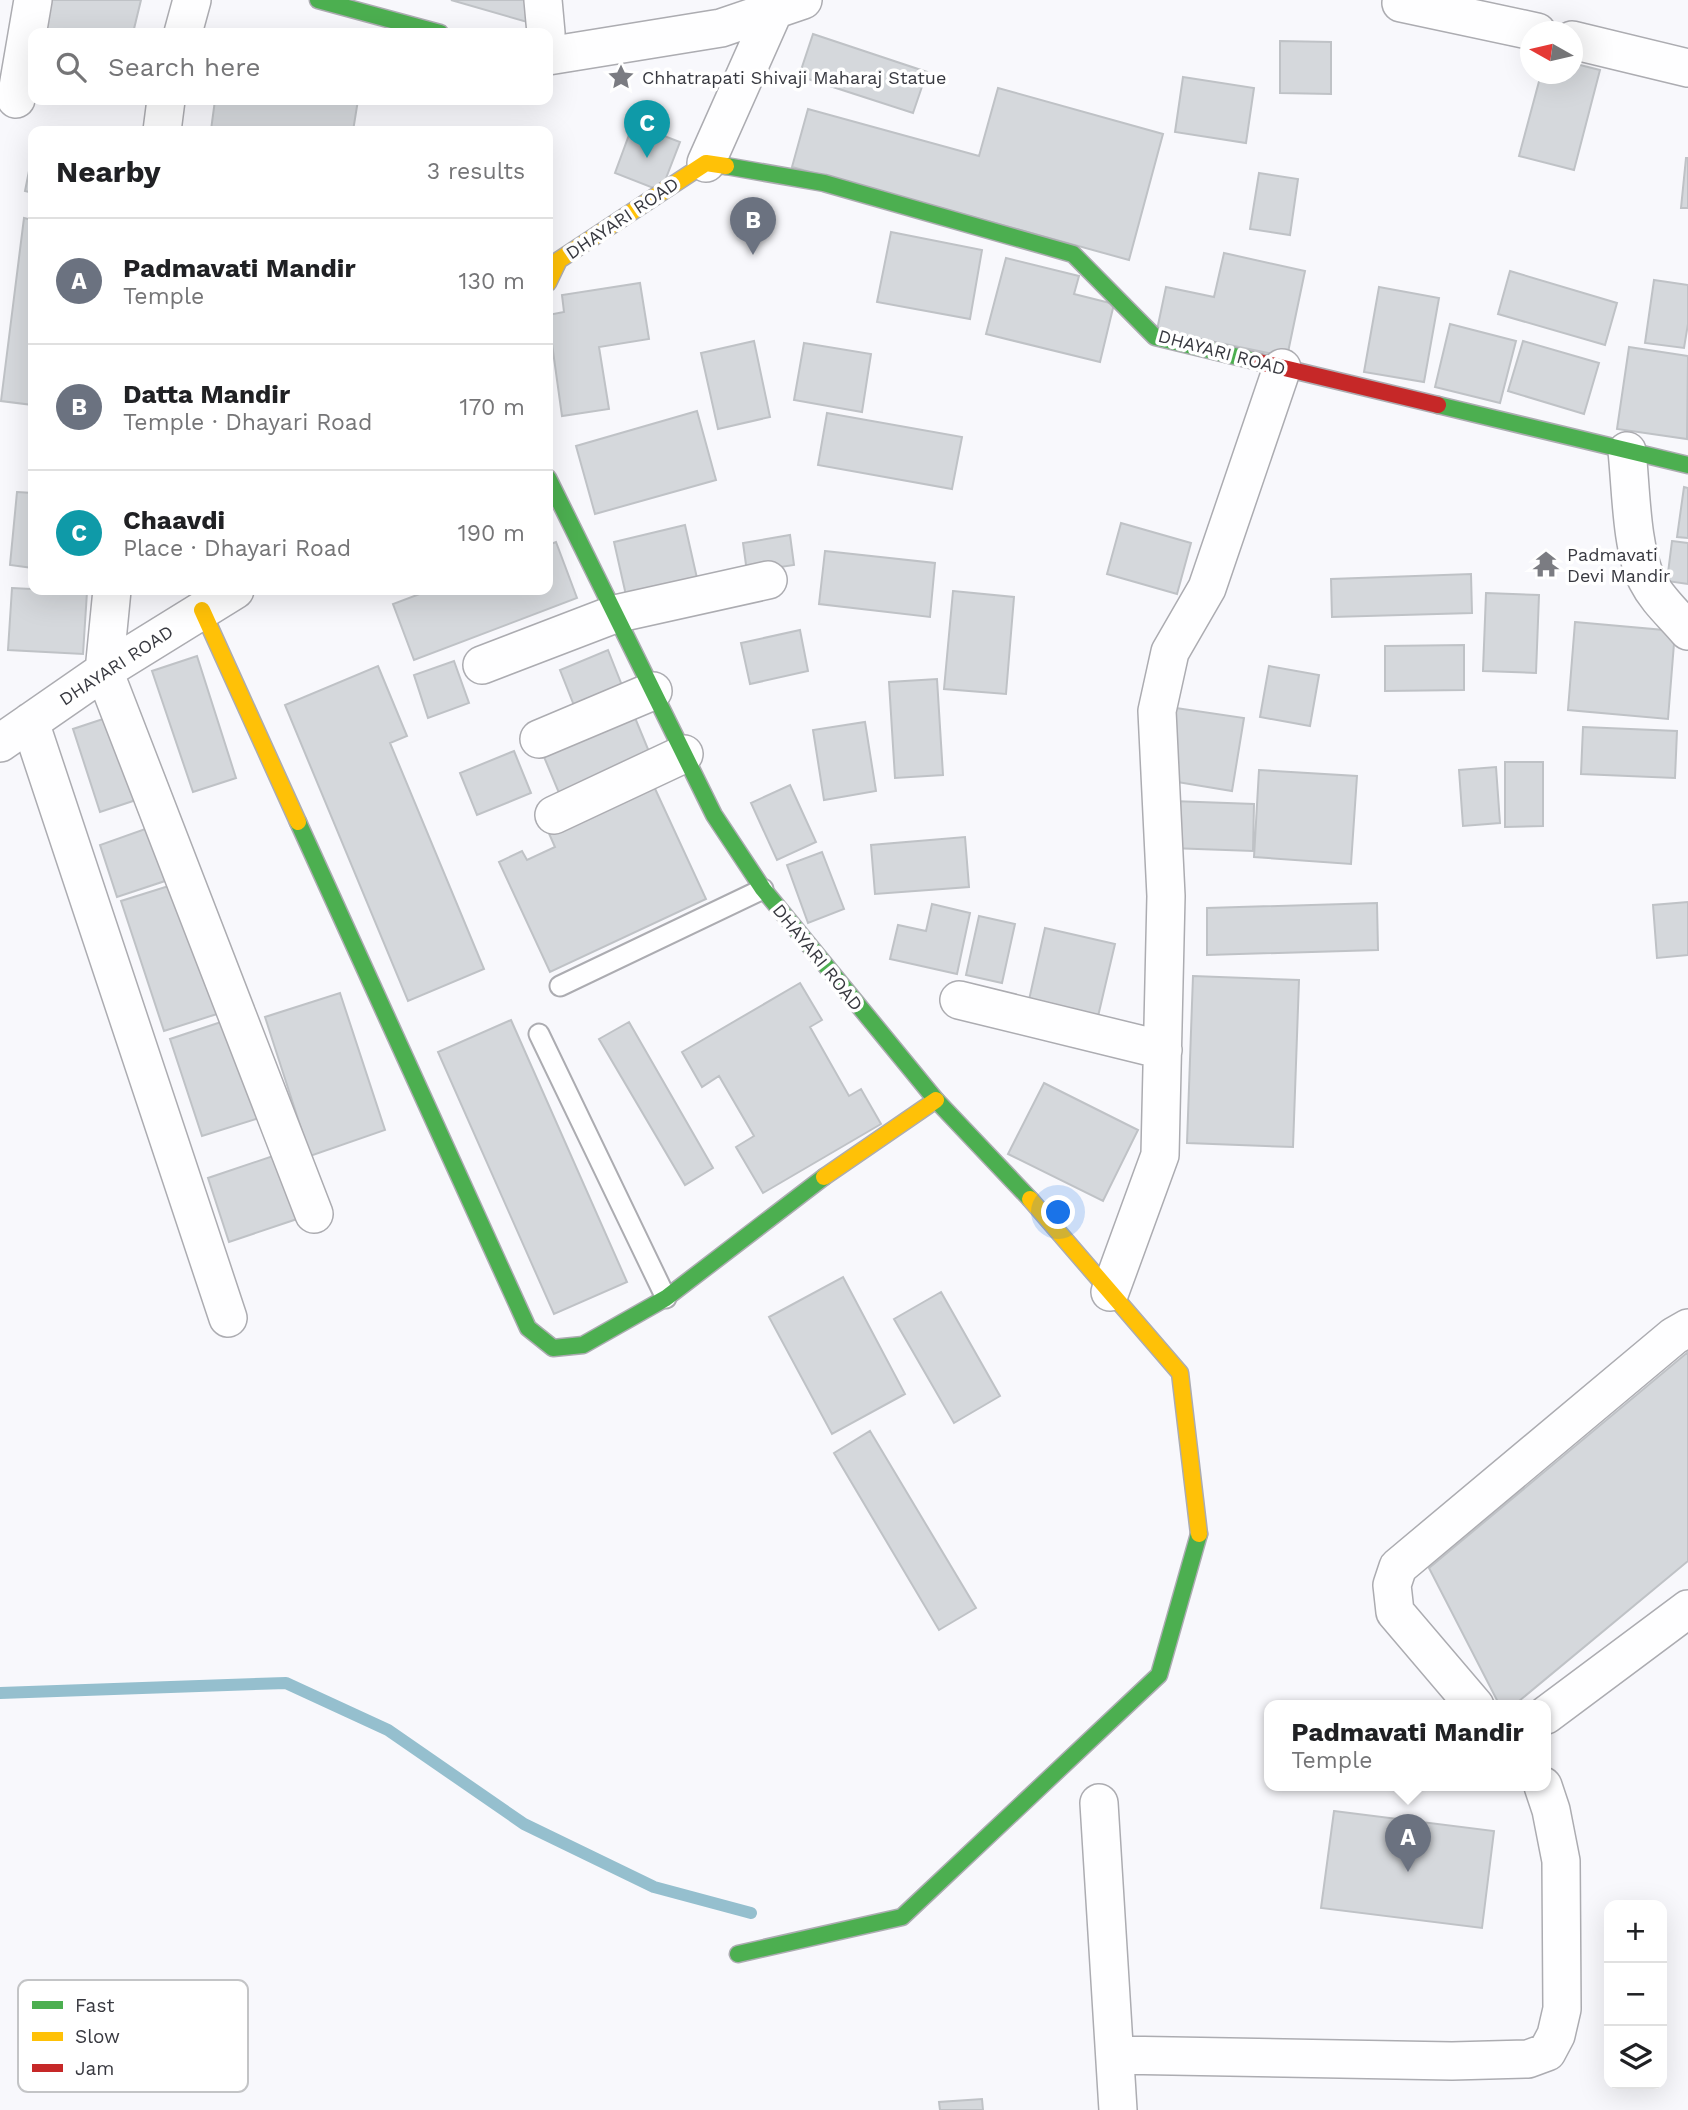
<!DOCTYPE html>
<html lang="en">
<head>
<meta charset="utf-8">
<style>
  :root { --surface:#fff; --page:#f2f2f2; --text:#202124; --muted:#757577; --line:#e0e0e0; --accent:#d93025 }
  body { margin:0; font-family:"Work Sans",sans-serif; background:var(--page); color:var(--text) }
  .controls { position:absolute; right:21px; bottom:21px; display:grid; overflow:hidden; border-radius:14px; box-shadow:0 7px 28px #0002 }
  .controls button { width:63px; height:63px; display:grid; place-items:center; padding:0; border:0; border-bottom:2px solid var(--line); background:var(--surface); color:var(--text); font:35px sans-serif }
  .compass { position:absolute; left:1520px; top:21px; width:63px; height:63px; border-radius:50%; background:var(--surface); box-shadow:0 7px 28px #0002; rotate:278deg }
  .you { position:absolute; left:1059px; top:1213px; width:24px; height:24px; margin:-18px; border:5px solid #fff; border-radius:50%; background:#1a73e8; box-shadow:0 0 0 10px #1a73e833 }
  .badge { display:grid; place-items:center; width:46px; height:46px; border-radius:50%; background:var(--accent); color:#fff; font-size:23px; font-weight:700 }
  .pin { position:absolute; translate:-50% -58px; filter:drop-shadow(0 2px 4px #0008) }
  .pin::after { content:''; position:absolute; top:37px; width:24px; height:21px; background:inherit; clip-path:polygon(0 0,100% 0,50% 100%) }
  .popup { position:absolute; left:1264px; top:1700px; width:287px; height:91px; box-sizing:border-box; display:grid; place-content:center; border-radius:14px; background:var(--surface); filter:drop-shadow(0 2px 5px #0005); font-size:23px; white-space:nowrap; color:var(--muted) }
  .popup b { font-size:26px; color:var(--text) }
  .popup::after { content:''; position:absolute; left:50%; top:100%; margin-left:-14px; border:14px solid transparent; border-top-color:var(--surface) }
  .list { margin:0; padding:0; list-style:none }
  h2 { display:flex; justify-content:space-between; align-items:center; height:91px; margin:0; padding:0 28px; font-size:30px }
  h2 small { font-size:23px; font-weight:400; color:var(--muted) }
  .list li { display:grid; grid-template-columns:46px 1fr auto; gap:21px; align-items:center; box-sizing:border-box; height:126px; padding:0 28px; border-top:2px solid var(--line) }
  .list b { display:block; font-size:26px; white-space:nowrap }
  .list p { margin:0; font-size:23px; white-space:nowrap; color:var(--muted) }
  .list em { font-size:23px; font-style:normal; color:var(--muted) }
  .icon { flex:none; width:38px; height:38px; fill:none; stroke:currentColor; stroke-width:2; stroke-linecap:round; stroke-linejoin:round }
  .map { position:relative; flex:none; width:1688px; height:2110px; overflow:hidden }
  .search { position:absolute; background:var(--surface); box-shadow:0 7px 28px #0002; left:28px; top:28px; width:525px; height:77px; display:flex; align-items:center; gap:18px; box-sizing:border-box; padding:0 24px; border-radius:14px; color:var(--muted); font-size:26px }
  .panel { position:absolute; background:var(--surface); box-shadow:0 7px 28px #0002; left:28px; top:126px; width:525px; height:469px; border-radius:14px }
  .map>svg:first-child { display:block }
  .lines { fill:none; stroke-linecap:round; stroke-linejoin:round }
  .stream { stroke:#95bfce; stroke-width:12 }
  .building { fill:#d5d8dc; stroke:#bfc2c6; stroke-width:2 }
  .lane-casing { stroke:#acacb1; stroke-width:23 }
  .street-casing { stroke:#acacb1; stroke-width:40 }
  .fast-casing { stroke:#acacb1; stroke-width:19 }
  .slow-casing { stroke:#acacb1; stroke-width:19 }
  .jam-casing { stroke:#acacb1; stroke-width:19 }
  .lane { stroke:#fefeff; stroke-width:19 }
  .street { stroke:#fefeff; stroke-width:37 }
  .fast { stroke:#4caf50; stroke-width:16 }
  .slow { stroke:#ffc107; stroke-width:16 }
  .jam { stroke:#c62828; stroke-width:16 }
  .labels { text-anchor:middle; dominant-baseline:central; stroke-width:7; stroke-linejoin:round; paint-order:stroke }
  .poi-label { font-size:18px; fill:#383940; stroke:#fff; text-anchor:start }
  .street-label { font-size:18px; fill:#383940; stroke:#fff }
  .key { fill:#fff; stroke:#c3c4c6; stroke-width:2 }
  .key-label { font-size:19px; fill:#383940 }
</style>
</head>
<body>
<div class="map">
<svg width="1688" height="2110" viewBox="0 0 1688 2110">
  <rect width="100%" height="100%" fill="#f8f8fc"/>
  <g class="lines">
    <path class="stream" d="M0 1693 286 1683 388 1730 524 1824 654 1887 751 1913"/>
  </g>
  <path class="building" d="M41 0H141L133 33H36Z
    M451 0H526L527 22Z
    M813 34 927 72 913 113 799 76Z
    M1280 41 1331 42V94L1280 93Z
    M1572 63 1600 70 1574 170 1519 156 1541 74H1572Z
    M1183 77 1254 88 1246 143 1175 132Z
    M998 88 1163 134 1129 260 792 167 808 109 979 156Z
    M215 100H358L353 131 211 130Z
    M633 124 680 142 661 191 615 173Z
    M33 151V193L25 191Z
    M1686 158H1688V208H1681Z
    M1259 173 1298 179 1290 235 1250 229Z
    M24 218 33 220V405L1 401Z
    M891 232 982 250 970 319 877 302Z
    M1224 253 1305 271 1287 357 1157 330 1166 287 1214 297Z
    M1006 258 1079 276 1074 294 1114 304 1100 362 986 334Z
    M1510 271 1617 303 1605 345 1498 314Z
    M1654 280 1688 285V324L1684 348 1645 343Z
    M640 283 649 339 599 347 609 409 562 416 548 315 564 312 562 295Z
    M1379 287 1439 298 1424 382 1364 372Z
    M1450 324 1516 341 1500 403 1435 387Z
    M754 341 770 417 718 429 701 353Z
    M1523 341 1599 363 1584 414 1508 391Z
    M804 343 871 354 862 412 794 400Z
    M1629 347 1688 356 1687 439 1617 429Z
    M697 411 716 480 595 514 576 446Z
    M827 413 962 437 952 489 818 465Z
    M1684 487 1688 488V538L1677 537Z
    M17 492 33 493V568L10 565Z
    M1121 523 1191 543 1177 594 1107 574Z
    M685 525 699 587 628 604 614 542Z
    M790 535 794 565 747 572 743 543Z
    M1672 541 1688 543V584L1667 581Z
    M556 542 577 598 414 660 393 604 430 590H548V545Z
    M825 551 935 563 930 617 819 604Z
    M1471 574 1472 613 1332 617 1331 579Z
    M12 588 87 592 83 654 8 650Z
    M953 591 1014 597 1006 694 944 689Z
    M1486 593 1539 595 1536 673 1483 671Z
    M1575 622 1675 631 1668 719 1568 710Z
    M800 630 808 671 750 684 741 643Z
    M1464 645V690L1385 691V646Z
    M608 650 623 688 575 708 560 670Z
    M197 656 236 778 193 792 152 671Z
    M454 661 469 703 428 718 414 675Z
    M378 666 407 736 390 743 484 969 408 1001 285 705Z
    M1269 666 1319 675 1310 726 1260 717Z
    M937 679 943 775 895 778 889 682Z
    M1176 708 1244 718 1232 791 1165 780Z
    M633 713 650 754 559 793 542 752Z
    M115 715 142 798 100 812 73 729Z
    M865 722 876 791 824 800 813 730Z
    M1583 727 1677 731 1675 778 1581 774Z
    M514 751 531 793 477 815 460 773Z
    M1505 762H1543V826L1505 827Z
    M1496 767 1500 823 1463 826 1459 770Z
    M1259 770 1357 776 1351 864 1254 857Z
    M651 780 706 899 550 972 499 862 522 851 527 860 555 847 547 829Z
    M790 785 816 842 777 860 751 803Z
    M1172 801 1254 804 1253 851 1170 848Z
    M148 828 165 881 117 897 100 845Z
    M965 837 969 887 875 894 871 845Z
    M822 852 844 909 808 923 787 865Z
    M175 884 217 1014 164 1031 121 901Z
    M1688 902V955L1657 958 1653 905Z
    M1377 903 1378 950 1207 955V908Z
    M932 904 970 913 957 974 890 959 898 925 926 931Z
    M979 916 1015 924 1002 983 966 975Z
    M1045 928 1115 944 1096 1025 1027 1009Z
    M1193 976 1299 980 1293 1147 1187 1143Z
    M800 983 822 1020 810 1027 849 1096 861 1089 881 1124 763 1193 736 1147 754 1136 719 1076 702 1087 682 1052Z
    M340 993 385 1130 310 1156 265 1017Z
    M227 1020 259 1118 202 1136 170 1039Z
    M511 1020 627 1282 554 1314 438 1052Z
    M629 1022 713 1168 685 1185 599 1039Z
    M1044 1083 1138 1130 1103 1201 1008 1154Z
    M276 1155 297 1219 229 1242 208 1178Z
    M843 1277 905 1394 832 1434 769 1317Z
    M941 1292 1000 1396 954 1423 894 1319Z
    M1688 1352V1561L1513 1706H1500L1429 1568Z
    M870 1431 976 1608 939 1630 834 1453Z
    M1334 1811 1494 1831 1482 1928 1321 1908Z
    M982 2099 983 2110H940L939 2102Z"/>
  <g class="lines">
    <g class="lane-casing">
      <path id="lane" d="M560 986 763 889
        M539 1034 666 1298"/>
    </g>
    <g class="street-casing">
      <path id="street" d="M543 0 546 33
        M1401 3 1537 32
        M183 33 192 0
        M1572 40 1688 68
        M548 56 721 28 803 0
        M16 99 33 0
        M162 131 166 100
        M706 163 775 8
        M1627 451C1631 487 1631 548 1647 580 1657 600 1674 614 1688 631
        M112 590 104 671 314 1214
        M482 665 615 614 768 580
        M30 722 228 1318
        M539 739 653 691
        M0 743 104 671 235 590
        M554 815 684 754
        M959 1000 1163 1050
        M1110 1292 1160 1155 1166 896 1157 711 1170 652 1207 588 1282 368
        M1475 1706 1395 1612 1392 1585 1398 1567 1674 1336 1688 1328
        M1546 1715 1688 1609
        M1099 1803 1118 2110
        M1115 2055 1452 2061 1528 2059 1547 2052 1556 2035 1562 2009 1561 1861 1551 1810 1543 1786"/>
    </g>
    <g class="fast-casing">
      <path id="fast" d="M318 0 440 33
        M726 166 824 183 1073 254 1155 337 1259 362
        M1438 405 1688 465
        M548 478 714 815 763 889 936 1100 1030 1199
        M298 822 528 1328 553 1348 583 1345 666 1298 824 1177
        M738 1954 902 1917 1159 1675 1199 1534"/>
    </g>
    <g class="slow-casing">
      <path id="slow" d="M548 283 559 260 706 163 726 166
        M202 610 298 822
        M824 1177 936 1100
        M1030 1199 1180 1373 1199 1534"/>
    </g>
    <g class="jam-casing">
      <path id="jam" d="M1259 362 1438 405"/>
    </g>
    <use href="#lane" class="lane"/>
    <use href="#street" class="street"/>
    <use href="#fast" class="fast"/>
    <use href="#slow" class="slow"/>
    <use href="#jam" class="jam"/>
  </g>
  <defs>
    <g id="sight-bare" transform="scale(2.1)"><path d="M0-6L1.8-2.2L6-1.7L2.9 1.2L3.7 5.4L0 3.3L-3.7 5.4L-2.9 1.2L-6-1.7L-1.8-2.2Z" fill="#7b7c82" stroke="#fff" stroke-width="2.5" paint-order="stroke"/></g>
    <g id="temple-bare" transform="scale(2.1)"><path d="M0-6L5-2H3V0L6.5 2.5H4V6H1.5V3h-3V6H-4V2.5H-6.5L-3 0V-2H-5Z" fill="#7b7c82" stroke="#fff" stroke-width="2.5" paint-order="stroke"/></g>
  </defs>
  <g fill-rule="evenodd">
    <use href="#sight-bare" x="621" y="77"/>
    <use href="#temple-bare" x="1546" y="564"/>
  </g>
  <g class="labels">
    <g class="poi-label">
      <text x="642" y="77">Chhatrapati Shivaji Maharaj Statue</text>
      <text x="1567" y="554">Padmavati<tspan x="1567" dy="21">Devi Mandir</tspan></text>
    </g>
    <g class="street-label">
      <text transform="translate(622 218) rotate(-34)">DHAYARI ROAD</text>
      <text transform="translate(1222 352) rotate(15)">DHAYARI ROAD</text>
      <text transform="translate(116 665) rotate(-33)">DHAYARI ROAD</text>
      <text transform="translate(818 957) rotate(51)">DHAYARI ROAD</text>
    </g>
  </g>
  <rect x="18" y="1980" width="230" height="112" rx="10" class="key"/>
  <rect x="32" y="2001" width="31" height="8" fill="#4caf50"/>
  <rect x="32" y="2032" width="31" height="9" fill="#ffc107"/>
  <rect x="32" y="2064" width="31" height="8" fill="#c62828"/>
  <g class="key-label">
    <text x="75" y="2012">Fast</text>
    <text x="75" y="2043">Slow</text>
    <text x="75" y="2075">Jam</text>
  </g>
</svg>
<div class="controls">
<button>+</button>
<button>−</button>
<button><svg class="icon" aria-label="layers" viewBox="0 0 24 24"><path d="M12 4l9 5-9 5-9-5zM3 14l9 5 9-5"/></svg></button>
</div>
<svg class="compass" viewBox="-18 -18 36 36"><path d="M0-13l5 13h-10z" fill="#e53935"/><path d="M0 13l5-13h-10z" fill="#757577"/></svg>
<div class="you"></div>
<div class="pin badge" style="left:1408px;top:1872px;background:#6b7280">A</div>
<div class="popup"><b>Padmavati Mandir</b>Temple</div>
<div class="pin badge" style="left:753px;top:255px;background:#6b7280">B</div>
<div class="pin badge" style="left:647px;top:158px;background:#0f9aa8">C</div>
<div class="search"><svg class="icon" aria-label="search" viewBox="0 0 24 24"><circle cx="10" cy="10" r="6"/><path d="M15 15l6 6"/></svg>Search here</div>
<section class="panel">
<h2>Nearby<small>3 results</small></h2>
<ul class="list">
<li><span class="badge" style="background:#6b7280">A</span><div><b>Padmavati Mandir</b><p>Temple</p></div><em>130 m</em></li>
<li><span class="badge" style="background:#6b7280">B</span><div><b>Datta Mandir</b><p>Temple · Dhayari Road</p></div><em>170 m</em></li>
<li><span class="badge" style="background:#0f9aa8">C</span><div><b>Chaavdi</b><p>Place · Dhayari Road</p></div><em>190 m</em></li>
</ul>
</section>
</div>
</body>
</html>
